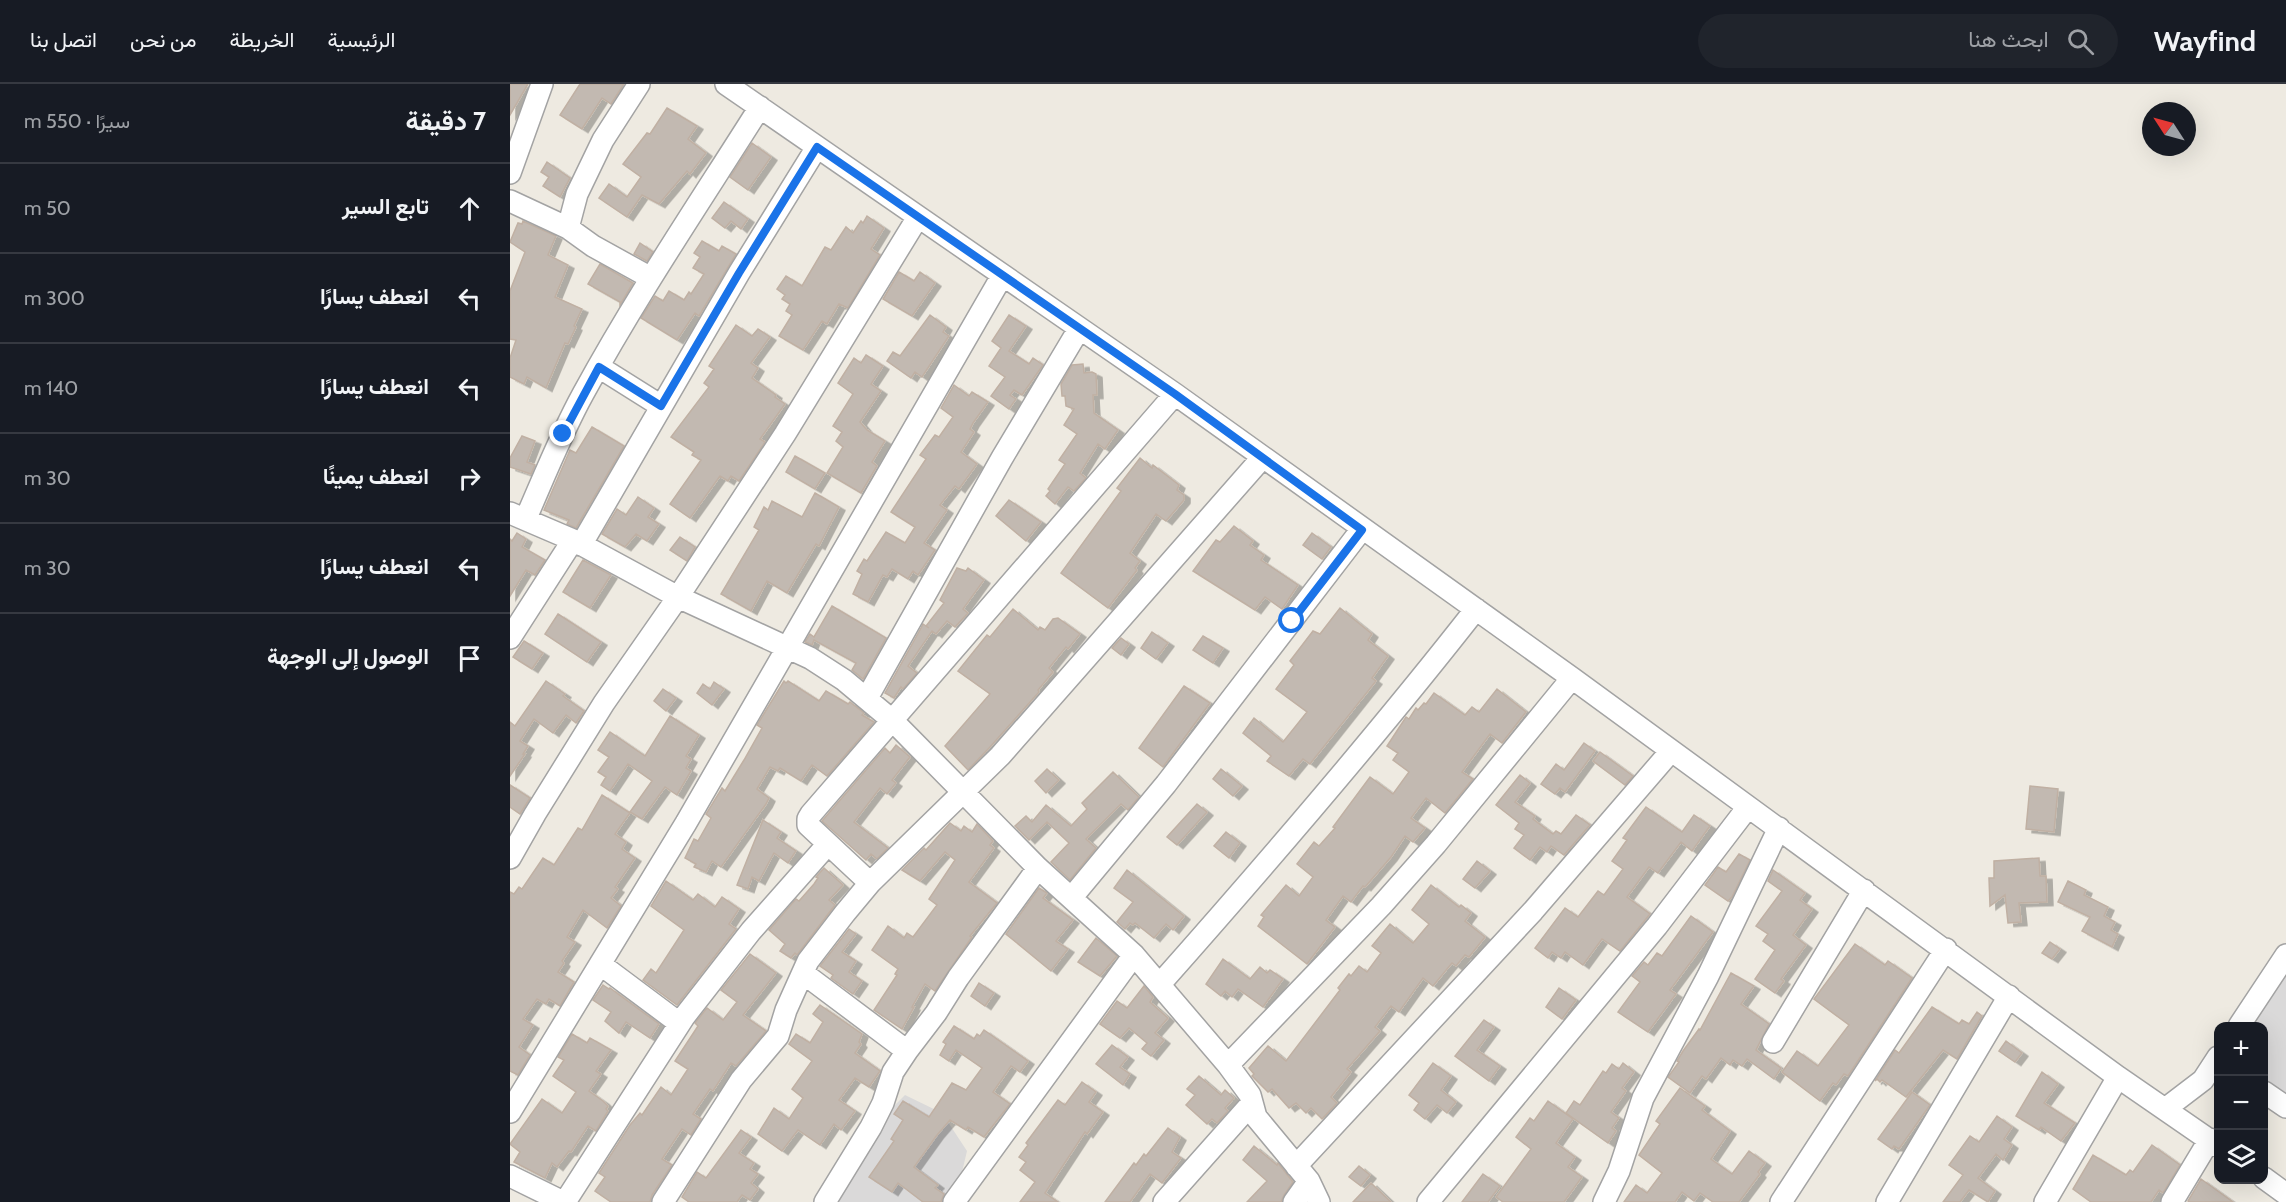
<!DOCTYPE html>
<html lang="ar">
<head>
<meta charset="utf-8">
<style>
  :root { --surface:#171b24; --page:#20242c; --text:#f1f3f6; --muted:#9ea1a6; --line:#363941 }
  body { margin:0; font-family:Cabin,Vazirmatn,sans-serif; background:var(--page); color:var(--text); direction:rtl }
  .controls { position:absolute; right:18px; bottom:18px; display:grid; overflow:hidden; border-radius:12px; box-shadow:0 6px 24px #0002 }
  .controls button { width:54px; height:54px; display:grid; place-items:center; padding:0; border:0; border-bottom:2px solid var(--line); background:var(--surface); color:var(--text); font:30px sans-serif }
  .compass { position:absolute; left:1632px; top:18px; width:54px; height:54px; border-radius:50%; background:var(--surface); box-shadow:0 6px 24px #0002; rotate:306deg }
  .stop { position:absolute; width:18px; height:18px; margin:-14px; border:4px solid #1a73e8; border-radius:50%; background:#fff }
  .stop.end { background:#1a73e8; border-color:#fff; box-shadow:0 2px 6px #0008 }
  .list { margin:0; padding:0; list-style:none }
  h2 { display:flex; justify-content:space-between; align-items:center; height:78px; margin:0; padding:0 24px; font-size:26px }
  h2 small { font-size:20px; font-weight:400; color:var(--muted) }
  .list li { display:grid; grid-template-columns:39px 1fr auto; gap:18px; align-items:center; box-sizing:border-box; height:90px; padding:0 24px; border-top:2px solid var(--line) }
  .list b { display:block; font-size:22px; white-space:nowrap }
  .list em { font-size:20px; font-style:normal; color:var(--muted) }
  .icon { flex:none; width:33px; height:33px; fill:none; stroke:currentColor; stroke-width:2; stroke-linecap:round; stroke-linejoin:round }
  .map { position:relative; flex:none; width:1776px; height:1118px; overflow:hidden; direction:ltr }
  header { display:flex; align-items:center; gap:36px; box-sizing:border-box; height:84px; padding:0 30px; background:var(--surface); border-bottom:2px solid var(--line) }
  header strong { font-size:28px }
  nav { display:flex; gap:33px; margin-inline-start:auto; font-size:21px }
  .search { width:420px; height:54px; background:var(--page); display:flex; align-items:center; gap:15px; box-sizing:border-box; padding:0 21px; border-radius:33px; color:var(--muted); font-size:22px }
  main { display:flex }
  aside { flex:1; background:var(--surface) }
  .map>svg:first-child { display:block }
  .residential { fill:#dad9d9 }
  .building { fill:#c2b9b1; stroke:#c0b0a3; stroke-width:1.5; filter:url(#shadow) }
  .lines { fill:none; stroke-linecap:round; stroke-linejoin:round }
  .minor-casing { stroke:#a3a3a3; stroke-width:24 }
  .minor { stroke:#fff; stroke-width:21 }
  .route { stroke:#1a73e8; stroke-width:8 }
</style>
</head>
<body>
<header>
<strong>Wayfind</strong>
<div class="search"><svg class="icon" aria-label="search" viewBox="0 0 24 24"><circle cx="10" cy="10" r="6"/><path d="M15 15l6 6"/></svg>ابحث هنا</div>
<nav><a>الرئيسية</a><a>الخريطة</a><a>من نحن</a><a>اتصل بنا</a></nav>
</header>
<main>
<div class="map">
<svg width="1776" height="1118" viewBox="0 0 1776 1118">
  <defs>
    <filter id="shadow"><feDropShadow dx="6" dy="3.5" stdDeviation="0" flood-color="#0004"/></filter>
  </defs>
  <rect width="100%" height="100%" fill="#eeeae1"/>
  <path class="residential" d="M1776 871V1023L1754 1008V942H1729Z
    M395 1011 432 1029 457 1067 448 1105 439 1118H322L378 1028Z"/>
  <path class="building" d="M0 0H18L0 31Z
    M70 0H114L101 20 92 14 72 45 50 31Z
    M157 24 187 42 178 55 196 69 180 90 177 87 149 120 132 111 117 133 89 114 99 100 117 113 131 93 113 80 137 49 140 50Z
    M242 59 261 73 238 106 220 93Z
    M37 78 60 94 50 113 33 102 39 93 31 88Z
    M214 118 238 135 231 145 221 137 215 144 202 134Z
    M357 132 374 144 361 165 370 171 338 224 329 220 317 240 312 237 293 266 269 252 282 231 276 227 280 220 272 215 275 211 267 205 276 192 292 202 315 163 321 166 336 143 343 149 351 137 353 139Z
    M13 137 46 152 38 171 58 181 45 213 72 225 64 242 66 243 58 260 55 259 36 304 17 293 14 300 0 293V274L6 256 0 255V207L15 168 0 158 8 139 12 140Z
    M192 157 209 167 212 162 226 170 189 232 185 229 167 256 131 234 145 212 153 217 159 207 174 216 179 208 181 210 194 190 183 184 190 173 184 169Z
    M130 159 143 168 137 177 124 170Z
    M90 180 123 199 110 221V218L78 200Z
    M389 188 404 197 410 188 425 199 402 232 373 215Z
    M420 231 436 243 433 248 439 252 412 293 405 288 401 294 377 277 383 268 390 272Z
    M499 231 516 242 499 267 519 280 523 274 533 281 512 311 504 306 500 311 506 315 499 325 481 312 495 293 479 282 491 264 482 257Z
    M226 241 242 252 248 245 260 253 241 279 248 284 242 294 266 311 265 313 275 320 250 355 255 358 229 397 221 392 218 397 210 392 180 434 160 420 191 376 182 371 184 368 161 353 199 303 194 299 204 285 199 282Z
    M356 271 373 282 361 300 371 307 350 338 357 346 375 357 362 378 367 382 351 409 317 389 333 363 326 357 332 348 323 342 343 310 328 299 344 274 351 279Z
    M573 280 574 289 582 288 586 290 587 311H583L584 329 608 346 595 365 588 360 570 389 576 394 564 407 558 403 545 420 536 412 540 407 538 405 555 380 549 376 567 350 554 341 564 325 556 322 555 312H552L551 300 562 281Z
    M444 301 459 312 462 308 478 318 463 339 460 345 464 348 451 368 467 380 449 405 445 402 430 421 437 426 414 459 425 466 408 491 403 487 398 495 382 485 377 493 373 491 358 518 343 510 352 490 347 487 354 475 357 477 376 448 395 459 405 443 381 428 416 375 410 371 425 351 429 353 443 333 431 324Z
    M82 343 114 362 66 444 57 440 59 436 34 426 60 366 66 369Z
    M12 352 25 357 17 378 25 381 21 390 0 383V374Z
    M285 372 315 389 305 405 276 388Z
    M630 374 642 384 643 381 669 401 667 406 674 411V416L656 437 646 430 620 469 630 477 625 484 627 486 598 524 551 489 611 407 607 404Z
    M305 409 329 423 309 462 306 460 277 509 257 497 241 527 211 510 249 446 244 443 254 423 258 426 262 417 292 433Z
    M128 413 144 424 138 433 149 440 137 457 126 450 115 463 92 450 107 425 116 431Z
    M499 416 531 438 516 457 486 432Z
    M724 442 743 457 740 461 754 471 751 476 788 501 772 525 755 513 745 526 683 487 706 456 710 458Z
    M7 449 16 455 12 463 35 476 25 491 16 486 0 512V455L2 457Z
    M802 449 821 463 812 475 793 461Z
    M170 453 185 463 177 477 160 466Z
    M73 476 101 491 80 524 53 508Z
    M447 484 456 487 458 484 474 496 453 525 458 529 445 543 437 537 426 550 422 547 398 582 407 589 393 605 391 603 384 614 377 610 375 609 411 544 413 540 419 544 416 542 434 519 430 516Z
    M322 522 376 554 353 595 342 586 346 579 304 556 302 561 295 558 300 550 304 553Z
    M830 524 862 550 858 556 878 572 862 594 866 597 800 680 793 675 779 692 757 677 761 672 733 649 744 634 773 658 797 628 766 605 784 581 780 577 803 547 810 550Z
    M503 525 528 546 530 543 535 546 543 535 548 534 570 550 558 565 556 563 539 584 543 588 528 606 529 608 480 663 458 686 435 662 480 610 448 587 477 551 480 553Z
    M48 530 91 558 77 578 35 550Z
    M642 548 658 559 646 575 631 564Z
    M693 552 713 564 703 579 683 566Z
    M611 554 619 560 611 571 602 564Z
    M14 557 33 569 22 585 3 573Z
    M36 597 55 610 53 612 74 627 66 639 56 631 43 649 24 635 10 657 18 662 13 670H15L0 692V638L5 642Z
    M274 597 276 599 278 597 309 617 316 607 338 620 340 618 354 629 352 631 364 638 317 692 302 681 291 697 270 684 268 687 260 683 247 705 259 714 256 720 211 783 202 777 196 788 184 783 186 780 175 774 184 755 188 757 201 734 196 730 212 704 215 707 234 676 252 644 247 641Z
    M204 598 214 605 202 621 187 609 193 600 200 605Z
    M674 602 700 619 653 683 629 664Z
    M153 605 166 614 156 627 144 617Z
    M987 605 1016 628 992 659 980 650 952 688 963 695 935 729 916 714 901 734 915 744 903 758 895 752 881 773 855 803 853 802 841 818 833 812 816 836 825 843 797 880 748 842 754 833 751 831 776 801 789 812 803 793 787 780 804 758 809 762 825 744 823 743 860 693 883 710 899 688 883 676 888 669 877 662 896 633 899 635 906 624 908 626 914 619 916 620 924 609 955 631 962 623 969 628Z
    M160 632 189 651 176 672 181 675 176 684 181 687 167 711 155 703 132 735 120 728 142 697 118 680 100 707 91 701 96 693 88 688 99 673 88 666 100 648 135 672Z
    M1074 659 1085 667 1055 708 1050 704 1045 710 1031 700 1046 680 1054 686Z
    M386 661 400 673 382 696 386 699 377 710 370 704 344 738 378 764 367 775 361 770 356 776 312 737 375 664 380 669Z
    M1090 668 1123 692 1115 701 1083 677Z
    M537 685 549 696 536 709 525 697Z
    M711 685 732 702 723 712 703 695Z
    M603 688 629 713 618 726 611 720 576 755 586 764 560 796 541 778 559 759 537 738 519 756 505 742 516 732 522 738 536 721 561 742 577 725 572 719Z
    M1010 691 1020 699 1005 718 1025 732 1023 735 1043 750 1046 747 1051 750 1066 731 1080 741 1054 771 1041 762 1037 768 1030 763 1020 776 1004 764 1014 751 1005 745 1009 739 986 721Z
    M0 701 20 714 10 730 0 723Z
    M1520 702 1548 705 1544 748 1516 745Z
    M92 711 120 729 105 750 116 758 112 765 125 774 105 803 108 805 101 814 111 822 97 844 73 826 57 853 65 858 52 877 54 879 48 888 64 898 50 922 39 915 36 920 27 915 13 935 23 941 9 963 20 971 8 991 0 987V808L4 810 9 803 12 805 33 774 44 781 68 744 72 746Z
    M687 720 697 728 667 761 657 753Z
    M1136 723 1172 748 1184 731 1200 742 1182 767 1171 758 1148 789 1139 783 1117 813 1140 830 1110 867 1092 855 1073 881 1055 868 1051 874 1042 868 1038 874 1025 864 1055 824 1068 833 1088 807 1094 811 1113 785 1102 777 1117 756 1113 754Z
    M253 736 271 748 267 754 286 767 278 779 264 769 249 797 242 793 238 805 227 801Z
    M440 739 451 747 454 742 462 748 467 740 483 757 480 761 484 764 459 798 487 819 460 852 462 853 425 907 415 900 402 923H404L392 945 364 926 387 891 385 890 388 885 362 866 378 842 394 854 397 849 403 853 427 821 419 815 445 776 435 768 410 797 392 786 414 764 416 766Z
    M716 748 730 759 719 774 704 762Z
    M1229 770 1240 776 1222 813 1218 817 1195 801 1208 783 1216 788Z
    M1529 774 1530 792H1536L1537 818 1509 819 1511 838 1498 839 1495 811 1480 822 1479 794H1484V777Z
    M967 777 980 787 965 804 953 795Z
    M314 784 333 801 319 816 325 821 287 871 285 869 281 874 270 867 275 860 259 846 286 815 289 817 304 800 308 794 306 793Z
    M617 786 674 832 663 846 656 840 644 854 625 839 623 841 620 839 615 845 607 838 623 818 604 804Z
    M1263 786 1295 809 1290 816 1302 825 1283 851 1296 861 1271 895 1274 897 1265 909 1245 895 1265 866 1253 857 1258 850 1246 842 1272 807 1258 797Z
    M156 797 183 816 188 810 205 823 212 813 229 825 219 840 226 845 167 921 133 896 141 885 146 889 174 846 141 822Z
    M1558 797 1576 806 1574 811 1598 823 1594 832 1605 838 1601 846 1608 850 1602 863 1572 847 1580 833 1548 818Z
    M921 801 949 823 951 821 961 829 955 837 975 853 959 873 955 871 946 882 942 879 923 902 913 894 889 928 881 922 865 943 870 947 837 985 841 988 821 1013 827 1019 812 1035 801 1024 796 1029 786 1019 779 1024 762 1005 758 1008 742 992 744 990 739 984 758 962 776 977 830 906 828 904 839 890 841 892 849 882 857 888 871 869 862 862 880 840 903 859 919 840 902 826Z
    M529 804 537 809 533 814 563 836 546 857 558 865 541 887 496 850Z
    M1181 832 1203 848 1160 906 1166 910 1138 948 1108 928 1130 898 1122 892 1134 878 1138 881 1147 869 1152 872Z
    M339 845 346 850 332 868 346 877 339 888 352 897 343 910 321 894 323 891 310 882Z
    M586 854 607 872 590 892 568 878Z
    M1540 858 1550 865 1542 875 1532 869Z
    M1345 860 1375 881 1378 877 1402 894 1338 992 1334 990 1326 1001 1323 999 1310 1017 1272 988 1287 967 1308 982 1339 941 1304 915Z
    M240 870 266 889 233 931 256 947 226 982 221 979 203 1007 200 1005 183 1030 191 1035 181 1051 172 1045 152 1075 162 1081 142 1111 140 1118H101L85 1107 95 1093 89 1089 120 1041 130 1029 132 1031 151 1003 161 1011 178 985 165 977 188 942 185 939 197 924 213 936 227 918 211 906Z
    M713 875 740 895 750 883 757 889 760 886 773 895 753 923 728 905 722 913 715 907 711 912 696 900Z
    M1221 889 1244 902 1231 920 1259 940 1246 966 1271 984 1264 995 1237 975 1232 982 1223 976 1220 981 1211 974 1196 995 1192 992 1180 1009 1158 993 1169 978 1167 977 1173 967 1189 945 1190 946Z
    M469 899 484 909 475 922 461 912Z
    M93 901 99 905 100 904 149 940 140 954 116 938 109 949 95 937 101 928 83 916Z
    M634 902 643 913 640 918 658 934 645 949 654 956 641 972 632 965 637 959 619 944 610 954 590 940 607 917 617 924Z
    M1049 904 1066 916 1052 935 1036 923Z
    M310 921 352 950 349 958 351 960 345 969 370 987 359 1003 345 994 329 1016 345 1027 331 1046 324 1040 310 1061 288 1046 272 1067 248 1050 264 1024 279 1035 293 1014 282 1005 302 977 279 960 286 950 300 959 313 938 303 930Z
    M1422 923 1449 940 1452 936 1459 940 1467 928 1472 932 1447 975 1433 966 1396 1013 1372 996 1370 998 1367 995 1365 997 1385 966 1389 969Z
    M974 936 984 943 967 966 990 982 979 997 945 972Z
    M444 942 464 955 467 950 470 952 474 946 518 977 510 988 501 982 483 1008 500 1020 474 1053 458 1043 456 1046 440 1036 427 1051 404 1083 428 1101 425 1104 434 1110 431 1118H413L388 1099 382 1108 359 1093 384 1057 381 1055 393 1036 384 1030 393 1017 419 1033 442 999 456 1006 472 984 446 966 439 977 430 971 436 960 433 958Z
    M62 950 77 959 80 954 101 966 86 987 91 990 79 1007 93 1017 98 1022 96 1025 98 1027 86 1047 78 1042 61 1068 59 1067 47 1083 42 1079 35 1094 4 1078 10 1068 0 1060 32 1015 52 1029 66 1008 43 992 54 976 48 973Z
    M1496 957 1512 969 1505 978 1489 967Z
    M602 961 618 973 610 983 620 990 613 1001 586 980Z
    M923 979 941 992 931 1006 946 1018 937 1029 927 1021 915 1035 904 1026 909 1019 899 1011Z
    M1113 979 1124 988 1112 1004 1116 1007 1101 1028 1109 1034 1102 1044 1106 1047 1098 1059 1056 1029 1064 1017 1070 1021 1093 987 1096 989 1102 980 1109 985Z
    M1532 988 1548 1000 1534 1019 1565 1039 1551 1057 1531 1043 1529 1046 1506 1032Z
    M689 992 711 1011 715 1006 724 1014 715 1024 718 1027 707 1039 702 1035 697 1040 676 1021 685 1011 677 1005Z
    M572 998 586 1008 579 1018 593 1028 577 1050 575 1048 535 1109 548 1118H510L525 1098 510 1086 516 1078 509 1073 518 1061 516 1059 548 1016 555 1021Z
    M1170 1004 1195 1022 1192 1026 1220 1047 1201 1075 1222 1090 1239 1067 1255 1079 1248 1088 1250 1090 1229 1118H1203L1190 1109 1184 1117 1172 1108 1165 1118H1114L1126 1101 1137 1109 1152 1089 1129 1071 1150 1040 1146 1037Z
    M1402 1008 1420 1021 1389 1065 1384 1062 1382 1065 1368 1055Z
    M1038 1017 1063 1035 1046 1059 1065 1073 1058 1083 1072 1093 1054 1118H993L986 1113 1021 1065 1006 1053 1020 1034 1024 1037Z
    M1487 1032 1502 1043 1494 1055 1502 1061 1493 1076 1486 1070 1468 1094 1485 1107 1478 1118 1459 1106 1450 1118H1433L1453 1091 1439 1081 1460 1052 1469 1058Z
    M658 1044 670 1053 662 1068 671 1074 652 1099 640 1090 620 1118H595L624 1079 626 1081 634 1070 636 1072Z
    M231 1046 241 1053 229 1069 244 1079 240 1085 248 1090 241 1099 248 1105 240 1116 232 1111 227 1118H179L172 1113 187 1088 196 1094Z
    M1642 1061 1670 1081 1653 1109 1649 1106 1641 1118H1581L1563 1105 1583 1071 1616 1091 1620 1086 1623 1088Z
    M744 1062 767 1081 768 1079 783 1098 774 1111 771 1118H737L757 1097 733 1076Z
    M849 1082 860 1091 851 1102 839 1093Z
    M973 1090 990 1102 978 1118H952Z
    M1691 1095 1723 1118H1679L1678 1117Z
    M861 1099 881 1118H843Z"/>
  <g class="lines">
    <g class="minor-casing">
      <path id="minor" d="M216 0 665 310 1062 594 1608 993 1708 1062
        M0 89 32 0
        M0 117 58 144 83 162 141 194
        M58 144 67 110 93 56 129 0
        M89 283 151 322
        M0 429 63 456 168 513 300 574 334 596 383 637 528 784 624 871 718 981 740 1011 746 1033 799 1097 809 1118
        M16 434C34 393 51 350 73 310 127 211 190 118 250 23
        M71 461 229 189 307 63
        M0 554 63 456
        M357 614 492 374 569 245
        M0 774 25 730 94 619 168 513 275 350 408 133
        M360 799 298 741V735L301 730 665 310
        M562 813 656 700 852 445
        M90 880 169 939
        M293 889 397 967
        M650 900C759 777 865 654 966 525
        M1729 942 1776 871
        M1263 958 1354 806
        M718 981 871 822 926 760 1062 594
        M1754 1008 1776 1023
        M1655 1025 1693 996 1708 973
        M0 1028 176 739 492 192
        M786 1082 1023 827 1161 667
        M0 1092 53 1118
        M1754 1094 1776 1110
        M55 1118 174 933 241 847 318 760
        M153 1118 231 996 268 952 276 926 298 877 335 829 360 799 490 672 752 374
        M315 1118 361 1043 373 1019 383 988 397 967 426 929 448 894 528 784
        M444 1118 624 871
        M654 1118 742 1019
        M784 1118 799 1097
        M918 1118 1147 842 1238 723
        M1094 1118 1109 1087 1133 1014 1198 892 1269 744
        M1271 1118 1436 865
        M1377 1118 1499 912
        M1535 1118 1608 993
        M1662 1118 1700 1055"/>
    </g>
    <use href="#minor" class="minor"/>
  </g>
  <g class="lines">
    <path class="route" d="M53 350 89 283 151 322 229 189 307 63 665 310 852 446 782 537"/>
  </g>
</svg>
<div class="controls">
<button>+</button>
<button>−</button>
<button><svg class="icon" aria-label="layers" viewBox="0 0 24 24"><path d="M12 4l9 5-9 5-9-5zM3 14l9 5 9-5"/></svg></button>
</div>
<svg class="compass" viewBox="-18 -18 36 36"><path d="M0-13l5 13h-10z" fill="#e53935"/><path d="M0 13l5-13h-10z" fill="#9ea1a6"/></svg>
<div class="stop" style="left:782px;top:537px"></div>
<div class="stop end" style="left:53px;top:350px"></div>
</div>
<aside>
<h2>7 دقيقة<small>سيرًا · 550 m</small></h2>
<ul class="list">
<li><svg class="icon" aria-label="ahead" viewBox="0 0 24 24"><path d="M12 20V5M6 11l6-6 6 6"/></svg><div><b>تابع السير</b></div><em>50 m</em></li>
<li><svg class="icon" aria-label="left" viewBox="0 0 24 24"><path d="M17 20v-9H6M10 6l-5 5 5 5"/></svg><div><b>انعطف يسارًا</b></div><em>300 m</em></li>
<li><svg class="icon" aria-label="left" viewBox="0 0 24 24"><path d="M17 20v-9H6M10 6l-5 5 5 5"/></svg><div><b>انعطف يسارًا</b></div><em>140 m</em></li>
<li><svg class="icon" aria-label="right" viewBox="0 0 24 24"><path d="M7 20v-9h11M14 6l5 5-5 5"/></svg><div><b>انعطف يمينًا</b></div><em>30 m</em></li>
<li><svg class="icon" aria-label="left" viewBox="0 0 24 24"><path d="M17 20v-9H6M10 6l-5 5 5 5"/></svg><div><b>انعطف يسارًا</b></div><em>30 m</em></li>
<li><svg class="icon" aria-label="arrive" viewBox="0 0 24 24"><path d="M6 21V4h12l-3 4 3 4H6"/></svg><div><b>الوصول إلى الوجهة</b></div></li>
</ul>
</aside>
</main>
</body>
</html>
